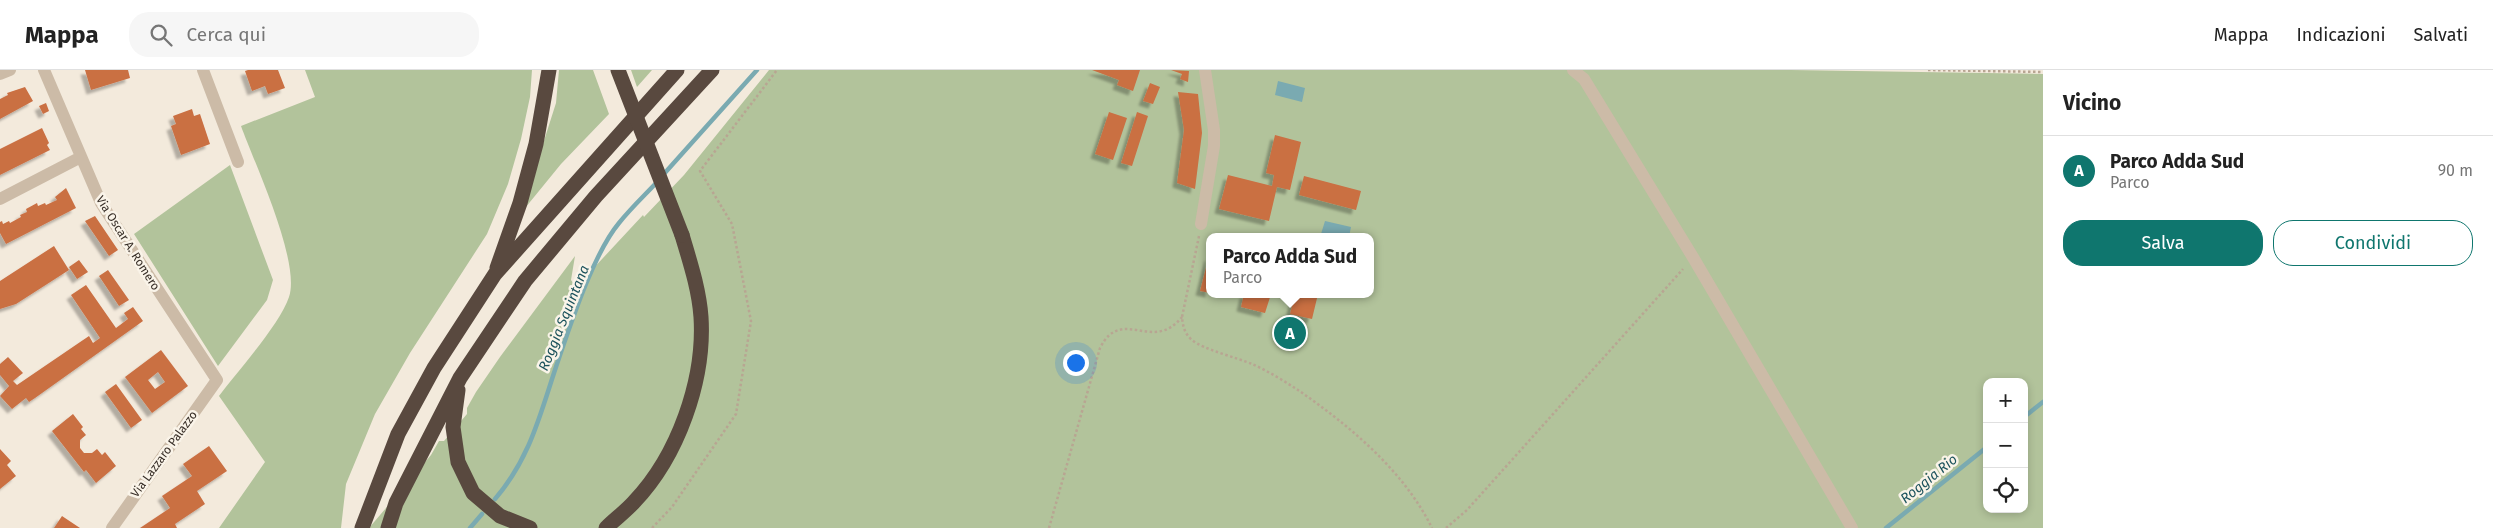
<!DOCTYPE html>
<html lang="it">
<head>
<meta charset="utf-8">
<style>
  :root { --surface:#fff; --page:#f6f6f6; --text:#222; --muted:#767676; --line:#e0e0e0; --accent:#0f766e }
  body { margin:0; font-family:"Fira Sans",sans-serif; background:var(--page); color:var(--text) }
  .controls { position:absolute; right:15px; bottom:15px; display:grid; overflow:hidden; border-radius:10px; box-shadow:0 2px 8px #0003 }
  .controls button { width:45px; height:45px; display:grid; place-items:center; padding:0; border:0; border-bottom:1px solid var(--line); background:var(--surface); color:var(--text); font:25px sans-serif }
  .you { position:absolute; left:1075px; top:292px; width:18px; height:18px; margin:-12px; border:4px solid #fff; border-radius:50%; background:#1a73e8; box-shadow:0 0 0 8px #1a73e833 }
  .badge { display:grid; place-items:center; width:32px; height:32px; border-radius:50%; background:var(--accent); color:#fff; font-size:16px; font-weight:700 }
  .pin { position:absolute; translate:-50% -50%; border:2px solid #fff; box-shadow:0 1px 5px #0006 }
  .popup { position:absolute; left:1206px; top:163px; width:168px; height:65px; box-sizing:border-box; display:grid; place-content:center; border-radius:10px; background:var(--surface); filter:drop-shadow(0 1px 4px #0005); font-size:16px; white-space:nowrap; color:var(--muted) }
  .popup b { font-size:19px; color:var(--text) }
  .popup::after { content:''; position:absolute; left:50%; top:100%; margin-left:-10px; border:10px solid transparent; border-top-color:var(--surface) }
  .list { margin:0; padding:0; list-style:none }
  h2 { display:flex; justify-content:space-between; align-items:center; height:65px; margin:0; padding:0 20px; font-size:21px }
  h2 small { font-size:16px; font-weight:400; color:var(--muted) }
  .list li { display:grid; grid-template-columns:32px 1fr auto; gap:15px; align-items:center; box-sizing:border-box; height:70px; padding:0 20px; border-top:1px solid var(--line) }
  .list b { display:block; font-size:19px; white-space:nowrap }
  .list p { margin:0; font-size:16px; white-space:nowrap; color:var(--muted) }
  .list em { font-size:16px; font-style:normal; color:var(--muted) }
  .actions { display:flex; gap:10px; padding:15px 20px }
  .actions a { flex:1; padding:11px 0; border:1px solid var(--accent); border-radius:20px; text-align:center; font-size:18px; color:var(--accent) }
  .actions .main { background:var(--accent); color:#fff }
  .icon { flex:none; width:28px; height:28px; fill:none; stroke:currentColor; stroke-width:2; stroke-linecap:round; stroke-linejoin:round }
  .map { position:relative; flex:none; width:2043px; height:458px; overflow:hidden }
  header { display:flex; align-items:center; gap:30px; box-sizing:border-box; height:70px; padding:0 25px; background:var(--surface); border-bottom:1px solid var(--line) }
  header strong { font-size:24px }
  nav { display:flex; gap:28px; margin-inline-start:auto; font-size:18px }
  .search { width:350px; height:45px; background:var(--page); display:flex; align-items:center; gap:12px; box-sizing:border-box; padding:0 18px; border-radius:20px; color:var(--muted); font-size:19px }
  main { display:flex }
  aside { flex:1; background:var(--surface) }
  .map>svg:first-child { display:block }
  .green { fill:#b2c39b; fill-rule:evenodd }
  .water { fill:#7aaab1 }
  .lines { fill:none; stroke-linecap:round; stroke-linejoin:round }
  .stream { stroke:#7aaab1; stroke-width:4.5 }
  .building { fill:#ca6f43; fill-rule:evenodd; filter:url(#shadow) }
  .path { stroke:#b8a592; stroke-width:2.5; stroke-dasharray:2.5 2.5; stroke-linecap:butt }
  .minor { stroke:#ccbba7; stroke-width:12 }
  .highway { stroke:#59493f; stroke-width:15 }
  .highway-bridge { stroke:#59493f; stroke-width:15 }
  .labels { text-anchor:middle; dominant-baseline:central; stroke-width:5; stroke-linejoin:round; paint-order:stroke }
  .street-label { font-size:12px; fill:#382f28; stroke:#faf4e9 }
  .water-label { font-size:14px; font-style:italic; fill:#1c525c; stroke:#faf4e9 }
</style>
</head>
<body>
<header>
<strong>Mappa</strong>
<div class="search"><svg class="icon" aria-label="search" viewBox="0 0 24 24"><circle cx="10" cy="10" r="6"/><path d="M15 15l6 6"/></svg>Cerca qui</div>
<nav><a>Mappa</a><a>Indicazioni</a><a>Salvati</a></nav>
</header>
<main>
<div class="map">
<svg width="2043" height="458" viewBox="0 0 2043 458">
  <defs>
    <filter id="shadow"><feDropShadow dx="-4.5" dy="4.5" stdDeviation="1" flood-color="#0004"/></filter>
  </defs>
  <rect width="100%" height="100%" fill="#f3eadc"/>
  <path class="green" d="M305 0H532L530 27 521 69 508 114 487 164 410 283 375 344 346 414 341 458H219L265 392 219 326C238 301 280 254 289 227 301 192 254 92 241 56L315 27Z
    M559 0H593L609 44 561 94 521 143 556 33Z
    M631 0H652L637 17Z
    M769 0H1791L2043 4V458H369L431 385 439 371H444L467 344V338L476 322 500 287 575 186 571 210 576 217 643 145 644 147 684 105ZM1210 167H1370V224H1210ZM1987 312H2024V439H1987Z
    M230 95 273 210 267 230 218 296 134 164Z"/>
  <path class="water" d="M1278 11 1305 18 1302 32 1275 25Z
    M1325 151 1351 157 1349 167 1321 164Z"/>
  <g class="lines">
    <path class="stream" d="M663 105 757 0
      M2024 347 2043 332
      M495 429C532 386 541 340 559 288 572 250 594 183 619 153 631 138 645 125 658 111
      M470 458 482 444
      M1886 458 1987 377"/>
  </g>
  <path class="building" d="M85 0H128L130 8 91 20Z
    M248 0H278L285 18 268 24 265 16 252 21 245 1Z
    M1092 0H1140L1133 21 1117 15 1119 10Z
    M1171 0 1189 1 1188 12 1180 9 1182 4Z
    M1150 13 1160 17 1153 34 1143 31Z
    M25 17 33 31 0 49V29L8 25 7 23Z
    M1178 22 1198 24 1202 63 1195 119 1177 113 1184 60Z
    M46 33 49 41 43 44 39 36Z
    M192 39 194 46 200 44 210 74 181 85 171 56 176 54 173 46Z
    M1109 42 1127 48 1113 90 1095 84Z
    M1137 42 1148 46 1132 96 1121 93Z
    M42 58 49 73 47 75 50 80 0 105V79Z
    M1275 65 1301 72 1290 120 1277 117 1269 151 1219 139 1228 105 1272 116 1274 105 1266 103Z
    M1304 106 1361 121 1356 140 1299 125Z
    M66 118 76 138 6 174 0 163V152L2 151 3 154 9 151 10 153 21 147 20 145 27 142 26 139 37 133 38 136 45 133 46 135 57 130 55 127Z
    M95 146 118 180 109 186 85 151Z
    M54 176 69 200 16 234 0 239V211Z
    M1209 186 1210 187V223L1200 221Z
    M79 190 88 202 77 209 69 197Z
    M108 200 129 230 119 236 99 206Z
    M86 215 116 258 128 249 124 243 133 237 143 251 35 328 29 332 26 328 12 339 0 326 9 316 0 305V294L8 287 23 303 13 311 17 315 89 266 93 273 100 268 71 225Z
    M1244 224H1271L1265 243 1241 237Z
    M1295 224H1318L1312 249 1290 244Z
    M161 280 188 316 152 343 125 307ZM158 302 165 312 155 319 148 310Z
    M116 314 142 350 131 358 105 322Z
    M73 344 83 357 81 359 86 365 80 370V378L84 383H92L97 379 102 385 105 382 116 396 96 413 86 400 84 402 52 361Z
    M209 376 227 401 197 421 205 434 175 454 177 458H140L170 438 162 426 192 406 183 394Z
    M0 379 11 391 7 395 16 406 0 419Z
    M62 446 80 458H54Z"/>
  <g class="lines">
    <path class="path" d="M1928 0 2043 2
      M1199 166 1182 247C1183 256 1184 263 1192 270 1202 279 1238 288 1252 294 1268 301 1284 311 1298 320 1350 356 1404 401 1432 458
      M652 458 672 437 736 344 751 251 732 154 700 101 777 0
      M1049 458 1100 278C1122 235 1152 284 1182 247
      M1446 458 1467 440 1683 199"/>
    <path class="minor" d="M44 0 101 133 217 310 112 458
      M203 0 238 92
      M1573 0 1584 9 1694 189 1852 458
      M0 4 10 0
      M0 129 81 87
      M1201 154 1214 76V60L1205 0"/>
    <path class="highway" d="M497 198 520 133 536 74 549 0
      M458 320 453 357 458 392 473 423 500 446 530 458
      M362 458 398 364 434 298 495 204 677 0
      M388 458 396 433 460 308 525 211 596 126 712 0
      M606 458C615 449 626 441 634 432 678 386 705 310 701 247 699 219 690 192 682 165"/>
    <path class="highway-bridge" d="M618 0 682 165"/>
  </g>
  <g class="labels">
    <g class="street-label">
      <text transform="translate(128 173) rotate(58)">Via Oscar A. Romero</text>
      <text transform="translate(164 384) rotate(-54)">Via Lazzaro Palazzo</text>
    </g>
    <g class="water-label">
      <text transform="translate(564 248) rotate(-68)">Roggia Squintana</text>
      <text transform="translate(1929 409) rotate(-39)">Roggia Rio</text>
    </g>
  </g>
</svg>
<div class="controls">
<button>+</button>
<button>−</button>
<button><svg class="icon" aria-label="locate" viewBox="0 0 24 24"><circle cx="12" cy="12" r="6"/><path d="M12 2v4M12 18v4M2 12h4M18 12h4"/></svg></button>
</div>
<div class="you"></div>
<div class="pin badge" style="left:1290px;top:263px">A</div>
<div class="popup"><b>Parco Adda Sud</b>Parco</div>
</div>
<aside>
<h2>Vicino<small></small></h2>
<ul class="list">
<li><span class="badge">A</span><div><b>Parco Adda Sud</b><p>Parco</p></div><em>90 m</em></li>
</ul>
<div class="actions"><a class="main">Salva</a><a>Condividi</a></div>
</aside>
</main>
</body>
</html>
